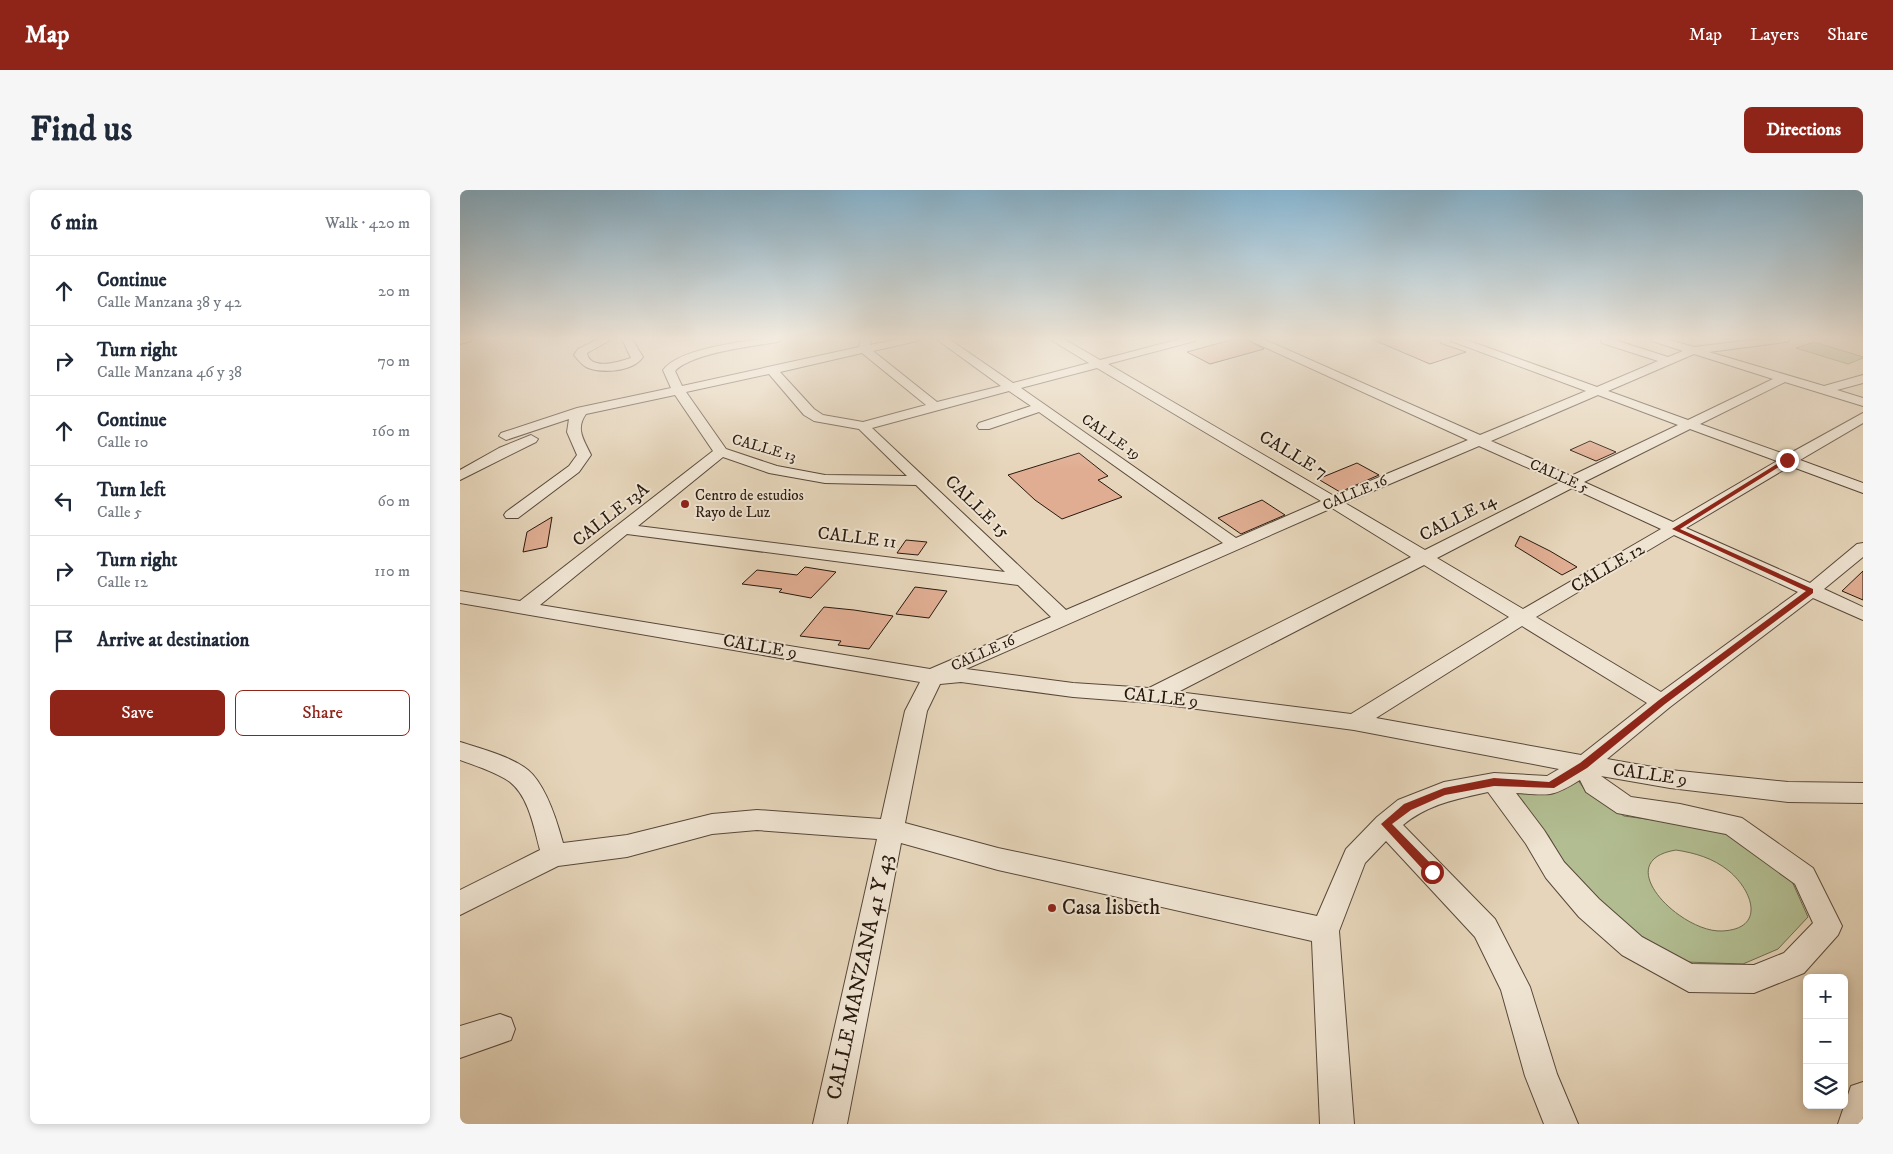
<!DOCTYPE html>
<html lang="en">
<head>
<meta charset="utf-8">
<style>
  :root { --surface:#fff; --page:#f6f6f7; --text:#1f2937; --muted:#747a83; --line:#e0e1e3; --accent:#8f2418 }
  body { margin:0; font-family:"IM FELL DW Pica",serif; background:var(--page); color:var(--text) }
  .controls { position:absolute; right:15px; bottom:15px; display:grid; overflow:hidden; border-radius:8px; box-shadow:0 2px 8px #0003 }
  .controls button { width:45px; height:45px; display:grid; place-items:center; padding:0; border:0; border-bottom:1px solid var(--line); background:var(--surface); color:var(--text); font:25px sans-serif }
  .stop { position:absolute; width:15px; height:15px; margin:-11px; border:4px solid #8f2418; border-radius:50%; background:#fff }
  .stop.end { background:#8f2418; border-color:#fff; box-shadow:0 1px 5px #0008 }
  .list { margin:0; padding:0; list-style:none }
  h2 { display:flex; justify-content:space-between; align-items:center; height:65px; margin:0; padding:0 20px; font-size:21px }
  h2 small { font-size:16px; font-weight:400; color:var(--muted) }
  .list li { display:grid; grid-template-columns:32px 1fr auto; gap:15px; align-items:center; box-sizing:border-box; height:70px; padding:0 20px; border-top:1px solid var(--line) }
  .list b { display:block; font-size:19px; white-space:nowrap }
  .list p { margin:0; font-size:16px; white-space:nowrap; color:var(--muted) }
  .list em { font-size:16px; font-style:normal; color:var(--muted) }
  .actions { display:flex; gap:10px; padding:15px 20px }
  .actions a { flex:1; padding:11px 0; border:1px solid var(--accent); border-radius:8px; text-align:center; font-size:18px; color:var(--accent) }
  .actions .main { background:var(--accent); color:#fff }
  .icon { flex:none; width:28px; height:28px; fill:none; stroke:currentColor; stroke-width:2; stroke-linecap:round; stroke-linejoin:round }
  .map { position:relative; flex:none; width:1403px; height:934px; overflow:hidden; border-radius:8px }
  header { display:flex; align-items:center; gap:30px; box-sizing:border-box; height:70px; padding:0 25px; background:var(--accent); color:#fff }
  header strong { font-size:24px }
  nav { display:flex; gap:28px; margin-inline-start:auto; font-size:18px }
  .intro { display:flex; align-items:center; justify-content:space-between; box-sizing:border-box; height:120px; padding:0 30px }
  h1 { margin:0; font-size:35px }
  .button { padding:12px 22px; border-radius:8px; background:var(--accent); color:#fff; font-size:18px; font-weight:700 }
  main { display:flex; gap:30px; padding:0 30px }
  aside { flex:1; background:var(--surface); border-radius:8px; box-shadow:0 2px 8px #0003 }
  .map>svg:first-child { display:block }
  .green { fill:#b2be92; stroke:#6d6c50; fill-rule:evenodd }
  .building { fill:#e0ad92; stroke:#28190f }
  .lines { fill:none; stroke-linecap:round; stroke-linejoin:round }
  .minor-casing { stroke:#58483a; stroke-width:2 }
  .minor { fill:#efe4d2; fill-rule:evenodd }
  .route { fill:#8f2418 }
  .poi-dot { fill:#8f2418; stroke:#efe4d2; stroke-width:2 }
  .labels { text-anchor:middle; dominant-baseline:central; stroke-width:4; stroke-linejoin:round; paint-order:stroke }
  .far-street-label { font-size:15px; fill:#28190f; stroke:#efe4d2 }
  .far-poi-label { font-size:15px; fill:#28190f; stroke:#efe4d2; text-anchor:start }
  .street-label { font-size:18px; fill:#28190f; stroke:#efe4d2 }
  .near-poi-label { font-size:21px; fill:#28190f; stroke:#efe4d2; text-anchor:start }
  .near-street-label { font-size:21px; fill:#28190f; stroke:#efe4d2 }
</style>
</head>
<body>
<header>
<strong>Map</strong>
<nav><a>Map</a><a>Layers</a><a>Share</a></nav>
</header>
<div class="intro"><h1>Find us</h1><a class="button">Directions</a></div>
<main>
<aside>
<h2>6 min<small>Walk · 420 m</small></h2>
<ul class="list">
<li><svg class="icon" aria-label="ahead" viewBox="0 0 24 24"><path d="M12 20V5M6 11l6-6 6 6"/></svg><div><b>Continue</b><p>Calle Manzana 38 y 42</p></div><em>20 m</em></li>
<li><svg class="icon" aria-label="right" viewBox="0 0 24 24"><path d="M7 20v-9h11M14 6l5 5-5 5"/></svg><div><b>Turn right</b><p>Calle Manzana 46 y 38</p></div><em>70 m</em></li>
<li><svg class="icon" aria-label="ahead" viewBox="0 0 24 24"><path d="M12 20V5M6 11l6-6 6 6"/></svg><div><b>Continue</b><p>Calle 10</p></div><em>160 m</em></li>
<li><svg class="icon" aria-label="left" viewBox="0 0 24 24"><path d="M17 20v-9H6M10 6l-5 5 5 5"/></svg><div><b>Turn left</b><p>Calle 5</p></div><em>60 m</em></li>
<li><svg class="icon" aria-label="right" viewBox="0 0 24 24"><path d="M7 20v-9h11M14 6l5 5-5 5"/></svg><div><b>Turn right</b><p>Calle 12</p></div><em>110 m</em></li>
<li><svg class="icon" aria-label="arrive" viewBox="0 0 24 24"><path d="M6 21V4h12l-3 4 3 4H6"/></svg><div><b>Arrive at destination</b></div></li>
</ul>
<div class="actions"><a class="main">Save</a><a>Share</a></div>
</aside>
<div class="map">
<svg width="1403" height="934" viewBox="0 0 1403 934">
  <rect width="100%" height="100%" fill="#e6d5ba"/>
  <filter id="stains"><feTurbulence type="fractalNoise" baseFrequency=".004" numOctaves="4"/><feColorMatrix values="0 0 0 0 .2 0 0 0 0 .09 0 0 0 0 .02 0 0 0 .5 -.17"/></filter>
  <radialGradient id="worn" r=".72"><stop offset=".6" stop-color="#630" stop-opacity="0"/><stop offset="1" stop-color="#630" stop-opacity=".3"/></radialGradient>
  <path class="green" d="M1354 152 1403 167V168L1388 174 1336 158Z
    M1117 589 1125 600 1164 626 1223 634 1270 644 1331 689 1348 727 1318 759 1283 774 1226 772 1179 746 1139 712 1107 677 1088 645 1049 601ZM1216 660C1235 663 1253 668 1269 681 1293 701 1306 739 1262 741 1221 743 1148 671 1216 660Z"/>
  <path class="building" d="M778 148H784L804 159 750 174 727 162Z
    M909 148H980V153L1006 162 970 174Z
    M1130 251 1156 262 1136 271 1110 260Z
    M619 263 648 286 638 290 662 307 602 329 575 310 548 285Z
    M897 273 919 285 880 302 858 289Z
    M802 310 825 325 781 344 758 328Z
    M92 327 87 357 63 362 67 342Z
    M1060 346 1090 361 1117 377 1102 385 1055 356Z
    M446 350 467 352 458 365 437 363Z
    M345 377 376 382 351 408 319 402 322 399 282 394 297 380 337 385Z
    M1403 381V410L1382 401Z
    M455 397 487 401 469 428 436 424Z
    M364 417 394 420 433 426 409 459 378 455 381 451 340 446Z"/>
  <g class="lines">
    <g class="minor-casing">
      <path id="minor" d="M0 149H12L11 151 0 154Z
        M139 149H152L127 163C130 181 159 172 171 168L162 149H172L183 167C173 182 141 184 126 177 121 174 118 170 114 165L118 159Z
        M301 149H323L318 152C293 156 232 163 215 181L222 196 399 157 401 149H411L410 155 440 149H458L457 151 413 161 477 212 541 196 479 151 478 149H489L553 193 629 173 593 151 592 149H604L640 170 720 149H736L735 151 648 174 874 306 1008 250 791 151 790 149H803L1020 245 1126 201 991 151 990 149H1004L1137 197 1198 171 1142 153 1141 151 1143 149H1159L1158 151 1208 167 1223 161 1192 151 1191 149H1206L1234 157 1302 149H1330L1329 151 1325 152 1249 162 1364 196 1403 185V193L1377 200 1403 208V216L1325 192 1240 234 1327 265 1403 223V233L1340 270 1403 293V303L1330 276 1226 338 1350 393 1397 354 1403 353V367L1364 399 1403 417V430L1353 408 1210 517 1147 569 1210 580 1328 592 1403 593V613L1328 612 1210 598 1141 586 1171 607 1220 614 1282 628 1353 678 1382 736 1378 745 1344 783 1294 803 1229 802 1162 765 1119 727 1086 688 1066 654 1028 602C997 609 968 614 943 635L1035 729 1070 797 1097 884 1118 934H1084L1065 886 1041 800 1015 747 926 651 905 673 879 741 894 934H860L852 751 538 680 441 653 387 934H353L417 649 297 640 252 644 167 667 98 676 0 725V700L80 660C74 638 69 607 50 592 36 582 16 576 0 570V552C22 559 50 566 68 580 86 595 97 631 103 653L167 645 252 624 297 620 421 629 445 521 460 492 0 413V401L60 411 253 261 215 205 126 224C115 239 124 250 131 265L119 282 58 328H46L44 325 46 322 109 276 117 265 107 242 109 229 46 250 39 246 41 243 117 218 211 198 203 180C219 159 275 153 301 149ZM402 163 466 215 403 232 363 225 354 219 320 182ZM1234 164 1313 189 1228 230 1148 201ZM637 178 861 311 776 348 561 198ZM309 184 344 225 354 231 399 239 447 286 365 285 317 276 266 259 226 202ZM549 201 571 216 519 233 517 236 519 239H529L579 222 763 353 606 420 412 238ZM1138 205 1218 235 1111 286 1031 251ZM1230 239 1317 271 1213 332 1124 292ZM1019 256 1100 292 965 360 885 313ZM263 267 309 283 365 293 456 295 545 382 178 336ZM1112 298 1201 339 1063 419 977 368ZM872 318 951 367 689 498 613 493 506 479ZM167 344 558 395 591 427 470 479 80 415ZM1214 345 1338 402 1201 502 1076 427ZM964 375 1049 427 891 524 718 502ZM1062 436 1187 513 1121 565 916 528ZM501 492 613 507 692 513 894 540 1099 579 1087 586 1034 583 984 592 938 610 917 627 886 659 857 726 538 658 445 633 467 521 480 494ZM1120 590 1126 602 1157 623 1266 644 1335 694 1353 733 1324 763 1294 775 1232 774 1182 747 1139 709 1104 672 1084 640 1056 603C1089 605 1091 608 1120 590Z
        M71 245 78 249 76 252 0 290V280L39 258Z
        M40 824 51 828 55 839 51 850 0 868V836Z
        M1403 892V934H1378L1391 896Z"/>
    </g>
    <use href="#minor" class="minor"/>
  </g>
  <linearGradient id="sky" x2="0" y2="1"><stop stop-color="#87b6d2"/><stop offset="0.53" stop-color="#f4ece0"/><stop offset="1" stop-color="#f4ece0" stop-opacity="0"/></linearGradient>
  <rect width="1403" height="279" fill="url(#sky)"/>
  <path class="route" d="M1325 269 1330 270 1220 339 1353 399V403L1205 514 1127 578 1094 598 1034 596 985 605 951 620 932 634 976 679 977 682 976 685H968L921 634 944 614 984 598 1034 588 1089 592 1120 573 1199 510 1346 401 1212 339Z"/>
  <g class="poi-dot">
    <circle cx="225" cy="314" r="5"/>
    <circle cx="592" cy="718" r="5"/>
  </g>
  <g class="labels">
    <g class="far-street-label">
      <text transform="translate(651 247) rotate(35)">CALLE 19</text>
      <text transform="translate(304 258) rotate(16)">CALLE 13</text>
      <text transform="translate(1099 286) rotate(24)">CALLE 5</text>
      <text transform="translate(895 303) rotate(-23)">CALLE 16</text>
      <text transform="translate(523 463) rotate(-24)">CALLE 16</text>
    </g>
    <g class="far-poi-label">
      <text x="235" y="305">Centro de estudios<tspan x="235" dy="17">Rayo de Luz</tspan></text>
    </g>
    <g class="street-label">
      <text transform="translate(833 265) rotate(31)">CALLE 7</text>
      <text transform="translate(517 317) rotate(44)">CALLE 15</text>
      <text transform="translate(151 325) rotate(-38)">CALLE 13A</text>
      <text transform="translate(998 328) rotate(-27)">CALLE 14</text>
      <text transform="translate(397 348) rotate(7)">CALLE 11</text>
      <text transform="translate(1148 378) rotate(-30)">CALLE 12</text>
      <text transform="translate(300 457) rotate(10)">CALLE 9</text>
      <text transform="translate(701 508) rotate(6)">CALLE 9</text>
      <text transform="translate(1190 585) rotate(8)">CALLE 9</text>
    </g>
    <g class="near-poi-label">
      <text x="602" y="718">Casa lisbeth</text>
    </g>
    <g class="near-street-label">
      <text transform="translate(400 787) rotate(-78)">CALLE MANZANA 41 Y 43</text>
    </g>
  </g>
  <rect width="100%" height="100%" filter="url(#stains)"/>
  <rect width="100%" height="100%" fill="url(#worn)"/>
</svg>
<div class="controls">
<button>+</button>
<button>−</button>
<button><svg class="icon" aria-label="layers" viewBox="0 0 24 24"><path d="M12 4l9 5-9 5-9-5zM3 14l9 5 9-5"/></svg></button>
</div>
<div class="stop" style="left:972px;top:682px"></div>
<div class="stop end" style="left:1327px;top:270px"></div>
</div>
</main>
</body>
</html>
